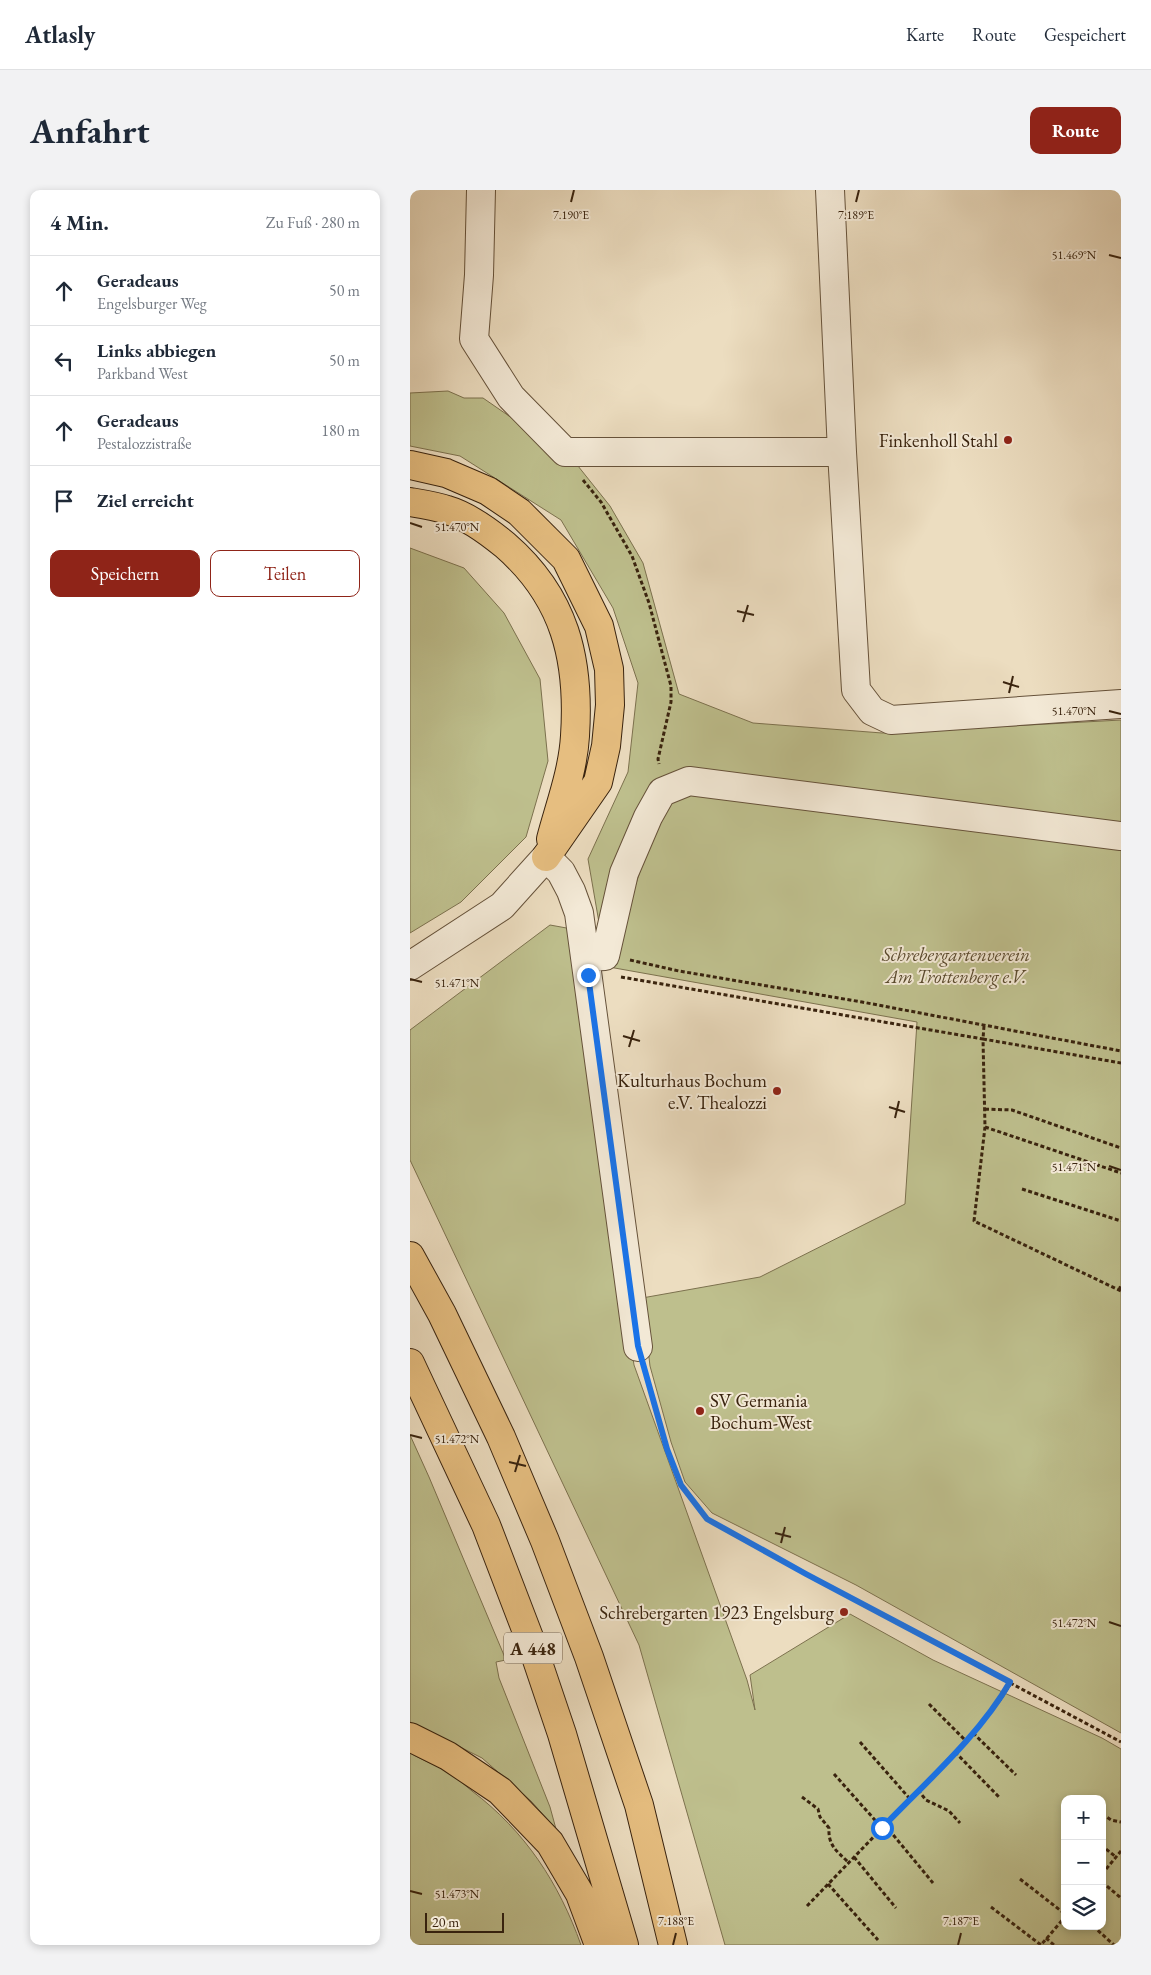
<!DOCTYPE html>
<html lang="de">
<head>
<meta charset="utf-8">
<style>
  :root { --surface:#fff; --page:#f2f2f3; --text:#1f2937; --muted:#747a83; --line:#e0e1e3; --accent:#8f2418 }
  body { margin:0; font-family:"EB Garamond",serif; background:var(--page); color:var(--text) }
  .controls { position:absolute; right:15px; bottom:15px; display:grid; overflow:hidden; border-radius:10px; box-shadow:0 2px 8px #0003 }
  .controls button { width:45px; height:45px; display:grid; place-items:center; padding:0; border:0; border-bottom:1px solid var(--line); background:var(--surface); color:var(--text); font:25px sans-serif }
  .scale { position:absolute; left:15px; bottom:12px; width:79px; box-sizing:border-box; padding-left:5px; border:2px solid #39230e; border-top:0; font-size:14px; line-height:18px; white-space:nowrap; color:#39230e; -webkit-text-stroke:4px #f3e9d6; paint-order:stroke }
  .stop { position:absolute; width:15px; height:15px; margin:-11px; border:4px solid #1a73e8; border-radius:50%; background:#fff }
  .stop.end { background:#1a73e8; border-color:#fff; box-shadow:0 1px 5px #0008 }
  .list { margin:0; padding:0; list-style:none }
  h2 { display:flex; justify-content:space-between; align-items:center; height:65px; margin:0; padding:0 20px; font-size:21px }
  h2 small { font-size:16px; font-weight:400; color:var(--muted) }
  .list li { display:grid; grid-template-columns:32px 1fr auto; gap:15px; align-items:center; box-sizing:border-box; height:70px; padding:0 20px; border-top:1px solid var(--line) }
  .list b { display:block; font-size:19px; white-space:nowrap }
  .list p { margin:0; font-size:16px; white-space:nowrap; color:var(--muted) }
  .list em { font-size:16px; font-style:normal; color:var(--muted) }
  .actions { display:flex; gap:10px; padding:15px 20px }
  .actions a { flex:1; padding:11px 0; border:1px solid var(--accent); border-radius:10px; text-align:center; font-size:18px; color:var(--accent) }
  .actions .main { background:var(--accent); color:#fff }
  .icon { flex:none; width:28px; height:28px; fill:none; stroke:currentColor; stroke-width:2; stroke-linecap:round; stroke-linejoin:round }
  .map { position:relative; flex:none; width:711px; height:1755px; overflow:hidden; border-radius:10px }
  header { display:flex; align-items:center; gap:30px; box-sizing:border-box; height:70px; padding:0 25px; background:var(--surface); border-bottom:1px solid var(--line) }
  header strong { font-size:24px }
  nav { display:flex; gap:28px; margin-inline-start:auto; font-size:18px }
  .intro { display:flex; align-items:center; justify-content:space-between; box-sizing:border-box; height:120px; padding:0 30px }
  h1 { margin:0; font-size:35px }
  .button { padding:12px 22px; border-radius:10px; background:var(--accent); color:#fff; font-size:18px; font-weight:700 }
  main { display:flex; gap:30px; padding:0 30px }
  aside { flex:1; background:var(--surface); border-radius:10px; box-shadow:0 2px 8px #0003 }
  .map>svg:first-child { display:block }
  .green { fill:#bebf8d; stroke:#7c714e; fill-rule:evenodd }
  .lines { fill:none; stroke-linecap:round; stroke-linejoin:round }
  .minor-casing { stroke:#66523a; stroke-width:30 }
  .highway-casing { stroke:#39230e; stroke-width:30 }
  .path { stroke:#39230e; stroke-width:3; stroke-dasharray:4 2.5; stroke-linecap:butt }
  .minor { stroke:#f3e9d6; stroke-width:28 }
  .highway { stroke:#e6be80; stroke-width:28 }
  .route { stroke:#1a73e8; stroke-width:6 }
  .ticks { fill:none; stroke:#39230e; stroke-width:2 }
  .poi-dot { fill:#8f2418; stroke:#f3e9d6; stroke-width:2 }
  .labels { text-anchor:middle; dominant-baseline:central; stroke-width:4; stroke-linejoin:round; paint-order:stroke }
  .shield { fill:#f3e9d6; stroke:#715e4a; stroke-width:1 }
  .shield-label { font-size:18px; font-weight:bold; fill:#39230e }
  .poi-label { font-size:19px; fill:#39230e; stroke:#f3e9d6; text-anchor:end }
  .park-label { font-size:19px; font-style:italic; fill:#5a4a2e; stroke:#f3e9d6 }
  .ticks-label { font-size:12px; text-anchor:middle; fill:#39230e; stroke:#f3e9d6; stroke-width:4; stroke-linejoin:round; paint-order:stroke }
</style>
</head>
<body>
<header>
<strong>Atlasly</strong>
<nav><a>Karte</a><a>Route</a><a>Gespeichert</a></nav>
</header>
<div class="intro"><h1>Anfahrt</h1><a class="button">Route</a></div>
<main>
<aside>
<h2>4 Min.<small>Zu Fuß · 280 m</small></h2>
<ul class="list">
<li><svg class="icon" aria-label="ahead" viewBox="0 0 24 24"><path d="M12 20V5M6 11l6-6 6 6"/></svg><div><b>Geradeaus</b><p>Engelsburger Weg</p></div><em>50 m</em></li>
<li><svg class="icon" aria-label="left" viewBox="0 0 24 24"><path d="M17 20v-9H6M10 6l-5 5 5 5"/></svg><div><b>Links abbiegen</b><p>Parkband West</p></div><em>50 m</em></li>
<li><svg class="icon" aria-label="ahead" viewBox="0 0 24 24"><path d="M12 20V5M6 11l6-6 6 6"/></svg><div><b>Geradeaus</b><p>Pestalozzistraße</p></div><em>180 m</em></li>
<li><svg class="icon" aria-label="arrive" viewBox="0 0 24 24"><path d="M6 21V4h12l-3 4 3 4H6"/></svg><div><b>Ziel erreicht</b></div></li>
</ul>
<div class="actions"><a class="main">Speichern</a><a>Teilen</a></div>
</aside>
<div class="map">
<svg width="711" height="1755" viewBox="0 0 711 1755">
  <rect width="100%" height="100%" fill="#ecddc0"/>
  <filter id="stains"><feTurbulence type="fractalNoise" baseFrequency=".004" numOctaves="4"/><feColorMatrix values="0 0 0 0 .2 0 0 0 0 .09 0 0 0 0 .02 0 0 0 .5 -.17"/></filter>
  <radialGradient id="worn" r=".72"><stop offset=".6" stop-color="#630" stop-opacity="0"/><stop offset="1" stop-color="#630" stop-opacity=".3"/></radialGradient>
  <path class="green" d="M38 201 54 208H73L164 271 200 316 233 373 269 504 343 533 472 543 711 530V1543L446 1395 302 1323 275 1292 261 1252 240 1176 232 1108 350 1087 495 1014 507 832 199 777 233 672 192 750 178 669 218 582 228 493 203 418 151 330 50 266 0 256V203Z
    M0 358 54 378 94 423 130 489 138 571 116 647 51 712 0 743Z
    M140 735 162 739 183 903 224 1175 337 1490 345 1520 340 1485 440 1424 523 1470 692 1548 711 1559V1755H315L229 1455 0 970V840ZM655 1609H692V1736H655Z
    M0 1245 19 1287 96 1470 86 1472 89 1488 140 1617 146 1639 121 1611 72 1568 0 1532Z
    M0 1563C12 1570 26 1575 38 1582 47 1587 54 1595 62 1601 115 1641 149 1693 171 1755H0Z"/>
  <g class="lines">
    <g class="minor-casing">
      <path id="minor" d="M71 0 69 85 64 149 101 207 155 262H432
        M420 0 432 262 446 500 462 521 481 530 711 514
        M176 767 195 766 214 683 238 627 252 602 279 591 711 646
        M0 776 92 716 136 667 151 682 161 701 169 723 228 1157"/>
    </g>
    <g class="highway-casing">
      <path id="highway" d="M0 275 36 283 78 301 109 322 156 369 189 436 199 479 200 515 196 556 188 592 136 667
        M0 312C12 314 25 316 37 320 58 326 78 341 95 355 155 407 170 469 165 546 163 581 150 615 141 649
        M0 1066 32 1124 91 1247 135 1351 179 1467 229 1615 263 1755
        M0 1173 76 1335 122 1455 152 1544 214 1755
        M0 1547 38 1566 90 1601 140 1653 170 1704 189 1755"/>
    </g>
    <path class="path" d="M173 290 191 312 222 366 239 413 261 496V512L248 569 249 574
      M220 770 269 781 452 812 711 861
      M211 787 573 849 575 937 564 1031 711 1101
      M574 836 573 849 711 873
      M575 919 602 920 711 958
      M575 937 711 983
      M612 999 711 1031
      M709 1100 711 1095
      M235 1181 257 1259 271 1295 297 1329 396 1384 711 1552
      M519 1514 556 1551
      M563 1543 606 1585
      M450 1552 500 1609
      M545 1562 589 1607
      M424 1584 472 1638
      M508 1600 516 1610 539 1621 550 1633
      M392 1607 408 1619 410 1627 419 1638C418 1656 427 1661 438 1672
      M692 1624 701 1630 711 1632
      M475 1635 523 1693
      M692 1664 696 1659 706 1667
      M444 1667 486 1718
      M692 1684 711 1661
      M610 1689 655 1724
      M692 1692 711 1708
      M418 1694 468 1750
      M397 1716 556 1551 590 1510 601 1493
      M581 1717 631 1755 655 1727
      M683 1736 704 1755
      M636 1748 644 1755"/>
    <use href="#minor" class="minor"/>
    <use href="#highway" class="highway"/>
  </g>
  <g class="lines">
    <path class="route" d="M178 785 228 1156 257 1259 271 1295 297 1329 396 1384 600 1492C569 1546 515 1593 472 1638"/>
  </g>
  <path class="ticks" d="M161 12 164 0M446 12 449 0M699 65 711 68M0 333 12 337M327 421 344 425M333 432 338 415M593 492 609 497M599 503 603 486M699 521 711 524M0 789 12 792M213 846 230 851M219 857 224 840M479 917 495 922M485 928 489 911M699 976 711 980M0 1245 12 1248M99 1272 116 1276M105 1282 110 1265M365 1343 381 1347M371 1353 375 1337M699 1432 711 1436M0 1701 12 1704M263 1755 266 1743M548 1755 551 1743"/>
  <g class="poi-dot">
    <circle cx="598" cy="250" r="5"/>
    <circle cx="367" cy="901" r="5"/>
    <circle cx="290" cy="1221" r="5"/>
    <circle cx="434" cy="1422" r="5"/>
  </g>
  <g class="labels">
    <rect class="shield" x="94" y="1442.5" width="58" height="31" rx="4"/>
    <g class="shield-label">
      <text x="123" y="1458">A 448</text>
    </g>
    <g class="poi-label">
      <text x="588" y="250">Finkenholl Stahl</text>
      <text x="357" y="890">Kulturhaus Bochum<tspan x="357" dy="22">e.V. Thealozzi</tspan></text>
      <text x="300" y="1210" text-anchor="start">SV Germania<tspan x="300" dy="22">Bochum-West</tspan></text>
      <text x="424" y="1422">Schrebergarten 1923 Engelsburg</text>
    </g>
    <g class="park-label">
      <text x="546" y="764">Schrebergartenverein<tspan x="546" dy="22">Am Trottenberg e.V.</tspan></text>
    </g>
  </g>
  <g class="ticks-label">
    <text x="161" y="29">7.190°E</text>
    <text x="446" y="29">7.189°E</text>
    <text x="664" y="69">51.469°N</text>
    <text x="47" y="341">51.470°N</text>
    <text x="664" y="525">51.470°N</text>
    <text x="47" y="797">51.471°N</text>
    <text x="664" y="981">51.471°N</text>
    <text x="47" y="1253">51.472°N</text>
    <text x="664" y="1437">51.472°N</text>
    <text x="47" y="1708">51.473°N</text>
    <text x="266" y="1735">7.188°E</text>
    <text x="551" y="1735">7.187°E</text>
  </g>
  <rect width="100%" height="100%" filter="url(#stains)"/>
  <rect width="100%" height="100%" fill="url(#worn)"/>
</svg>
<div class="controls">
<button>+</button>
<button>−</button>
<button><svg class="icon" aria-label="layers" viewBox="0 0 24 24"><path d="M12 4l9 5-9 5-9-5zM3 14l9 5 9-5"/></svg></button>
</div>
<div class="scale">20 m</div>
<div class="stop" style="left:472px;top:1638px"></div>
<div class="stop end" style="left:178px;top:785px"></div>
</div>
</main>
</body>
</html>
